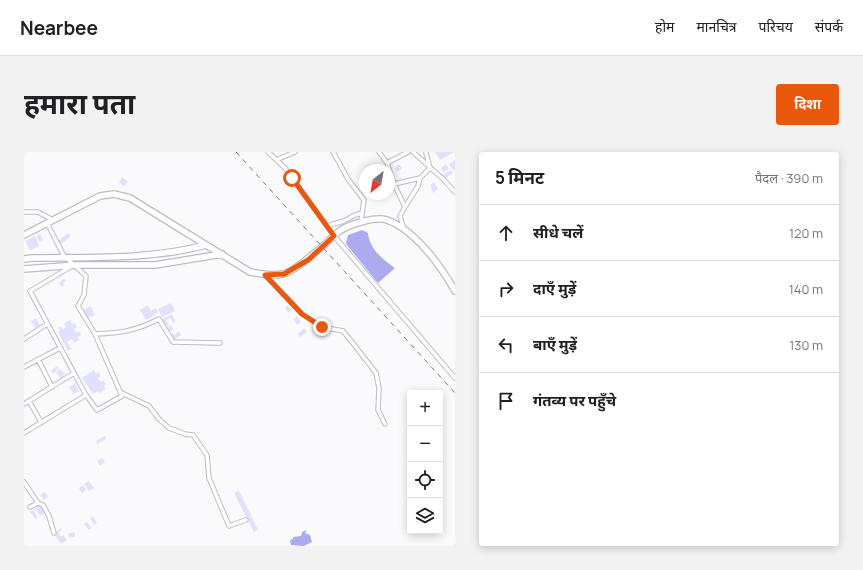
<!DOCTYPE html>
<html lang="hi">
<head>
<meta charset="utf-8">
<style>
  :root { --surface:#fff; --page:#f2f2f2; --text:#202124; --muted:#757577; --line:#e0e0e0; --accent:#ea580c }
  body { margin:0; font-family:Manrope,"Noto Sans Devanagari",sans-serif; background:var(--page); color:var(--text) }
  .controls { position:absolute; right:12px; bottom:12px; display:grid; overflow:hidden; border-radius:4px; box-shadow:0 2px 10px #0003 }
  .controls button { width:36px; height:36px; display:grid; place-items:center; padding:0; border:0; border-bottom:1px solid var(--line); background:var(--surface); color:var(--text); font:20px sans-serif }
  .compass { position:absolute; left:335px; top:12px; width:36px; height:36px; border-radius:50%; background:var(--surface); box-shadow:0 2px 10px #0003; rotate:211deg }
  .stop { position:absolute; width:12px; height:12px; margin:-9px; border:3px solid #ea580c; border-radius:50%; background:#fff }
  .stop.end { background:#ea580c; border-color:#fff; box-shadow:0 1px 4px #0008 }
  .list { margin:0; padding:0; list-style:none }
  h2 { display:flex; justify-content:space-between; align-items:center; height:52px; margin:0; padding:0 16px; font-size:17px }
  h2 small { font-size:13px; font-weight:400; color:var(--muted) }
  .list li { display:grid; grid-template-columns:26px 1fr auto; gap:12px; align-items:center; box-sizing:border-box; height:56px; padding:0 16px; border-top:1px solid var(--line) }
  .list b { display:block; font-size:15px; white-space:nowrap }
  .list em { font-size:13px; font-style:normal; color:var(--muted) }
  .icon { flex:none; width:22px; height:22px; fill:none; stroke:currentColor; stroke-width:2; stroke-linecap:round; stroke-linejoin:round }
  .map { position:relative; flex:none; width:431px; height:394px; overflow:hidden; border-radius:4px }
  header { display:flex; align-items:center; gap:24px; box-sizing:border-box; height:56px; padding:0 20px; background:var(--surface); border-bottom:1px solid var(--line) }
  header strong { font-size:19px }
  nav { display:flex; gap:22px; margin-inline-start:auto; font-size:14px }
  .intro { display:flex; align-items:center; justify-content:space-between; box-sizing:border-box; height:96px; padding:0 24px }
  h1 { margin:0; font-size:28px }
  .button { padding:10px 18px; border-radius:4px; background:var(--accent); color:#fff; font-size:14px; font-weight:700 }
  main { display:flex; gap:24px; padding:0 24px }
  aside { flex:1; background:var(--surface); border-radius:4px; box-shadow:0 2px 10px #0003 }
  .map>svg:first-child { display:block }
  .water { fill:#adabf0 }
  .building { fill:#e1e1fe }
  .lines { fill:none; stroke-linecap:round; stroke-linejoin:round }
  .street-casing { stroke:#bcbcc9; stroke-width:5.5 }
  .primary-casing { stroke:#bcbcc9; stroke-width:8 }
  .street { stroke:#fff; stroke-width:3.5 }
  .primary { stroke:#fff; stroke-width:5.5 }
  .rail { stroke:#76767b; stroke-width:1; stroke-dasharray:5 5; stroke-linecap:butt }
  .route { stroke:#ea580c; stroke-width:5 }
</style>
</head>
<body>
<header>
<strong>Nearbee</strong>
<nav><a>होम</a><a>मानचित्र</a><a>परिचय</a><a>संपर्क</a></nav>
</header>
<div class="intro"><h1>हमारा पता</h1><a class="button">दिशा</a></div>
<main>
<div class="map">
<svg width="431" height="394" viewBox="0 0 431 394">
  <rect width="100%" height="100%" fill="#fafafd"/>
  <path class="water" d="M338 78 344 81C345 96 359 108 371 116L354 131 322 92 324 83Z
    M283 378 281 381 286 383 288 390 280 394 267 393 266 388 269 387V385L277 384 278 380Z"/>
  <path class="building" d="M411 0H430L416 8Z
    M431 8V18L430 19 425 12Z
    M375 12 378 16 373 20 371 16Z
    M422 12 425 17 419 20 417 16Z
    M427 18 429 21 421 27 419 23Z
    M98 25 104 30 100 34 95 30Z
    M410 30 414 37 409 41 407 37 408 36 406 33Z
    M44 81 47 84 36 93 33 90Z
    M16 82 19 88 15 89 12 84Z
    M11 84 15 94 6 98 1 89Z
    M40 127 42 129 39 131 40 133 38 135 35 131Z
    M147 151 151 159 138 165 134 157Z
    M124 153 127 159 131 156 134 160 130 163V164L122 168 116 158Z
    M263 153 268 157 265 161 261 157Z
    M67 154 71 163 63 166 59 158Z
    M148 162 152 170 149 171 146 166 142 168 145 173 142 175 138 167Z
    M273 164 277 170 273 173 270 167Z
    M12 166 16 173 11 176 7 169Z
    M46 168 48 172 51 171 53 175 50 177 52 181 55 179 57 183 54 185 55 188 50 191 48 187 43 190 48 197 44 199 34 180 36 178 34 176 37 174 38 177 42 175 40 172Z
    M147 173 149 178 145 180 142 176Z
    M280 176 283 180 276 185 274 182Z
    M155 179 157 183 150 188 146 182 148 181 150 183Z
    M33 214 35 216 29 222 27 219Z
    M36 217 41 222 37 226 32 221Z
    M70 218 72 222 74 220 77 224 74 226 77 230 79 228 82 232 80 234 82 237 76 241 74 239 69 242 58 226Z
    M51 232 55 239 50 242 45 235Z
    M81 284 82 287 73 292 72 289Z
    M78 306 81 310 76 314 73 309Z
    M65 329 70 336 65 339 60 332Z
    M59 333 62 338 58 341 55 336Z
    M215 339 234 378 230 380 210 341Z
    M20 340 24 344 20 348 16 343Z
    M16 353 21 361 16 364 12 358 10 359 14 366 11 367 6 360Z
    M69 365 73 371 70 373 66 366Z
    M63 370 68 376 65 378 60 372Z
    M37 376 38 378 34 381 37 385 39 383 43 388 37 392 30 382Z
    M50 380 51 384 46 386 44 382Z"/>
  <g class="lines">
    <g class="street-casing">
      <path id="street" d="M244 0 261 16 303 74 320 69 331 63 338 61
        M309 0 324 27 340 48 337 69
        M355 0 363 11 370 32 381 55 394 34 396 26 406 16 402 1
        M389 0 419 27 431 40
        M252 8 271 0
        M363 11 384 0
        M370 32 396 26
        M0 60H14L29 68
        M23 71 40 104 62 124 60 143 54 154 71 182C97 181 111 179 135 167L149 190 196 191
        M303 74 310 84 431 226
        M380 77 376 64 381 55
        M48 114 6 139 50 221
        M241 123 278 162 298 175 319 179 328 190 352 221 355 236 354 258 361 272
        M0 187 23 172
        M14 207 28 235
        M0 215 36 196
        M96 240 125 254 135 267 145 276 161 282 169 283 183 303 185 326 205 374 222 368
        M5 249 17 270
        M0 252 50 221 62 243
        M0 281 62 243 73 258 98 244 71 182
        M0 330 14 351 6 355
        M14 351 19 353 25 364 30 381"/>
    </g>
    <g class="primary-casing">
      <path id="primary" d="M0 83 76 44 90 42 106 46 226 120C237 122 248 124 259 122 271 119 291 101 301 92 306 88 311 82 317 78 327 72 352 64 363 68 391 78 417 114 431 139
        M0 107 8 106C66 105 125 108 182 93
        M0 117 53 113H131L198 102"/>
    </g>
    <use href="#street" class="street"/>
    <use href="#primary" class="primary"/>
    <path class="rail" d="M212 0 431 241"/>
  </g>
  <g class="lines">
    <path class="route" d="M268 26 310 84 284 108 260 122 241 123 278 162 298 175"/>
  </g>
</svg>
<div class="controls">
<button>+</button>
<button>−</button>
<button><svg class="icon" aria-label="locate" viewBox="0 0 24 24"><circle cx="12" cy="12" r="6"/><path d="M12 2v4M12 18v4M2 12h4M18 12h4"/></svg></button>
<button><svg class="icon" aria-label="layers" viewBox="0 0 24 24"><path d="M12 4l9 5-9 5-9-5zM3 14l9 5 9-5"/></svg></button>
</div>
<svg class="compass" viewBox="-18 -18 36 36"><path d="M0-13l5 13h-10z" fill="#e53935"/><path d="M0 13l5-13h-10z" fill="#757577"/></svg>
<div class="stop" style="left:268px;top:26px"></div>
<div class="stop end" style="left:298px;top:175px"></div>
</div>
<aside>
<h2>5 मिनट<small>पैदल · 390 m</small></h2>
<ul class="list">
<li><svg class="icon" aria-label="ahead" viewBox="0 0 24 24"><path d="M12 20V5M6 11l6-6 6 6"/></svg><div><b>सीधे चलें</b></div><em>120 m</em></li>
<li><svg class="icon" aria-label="right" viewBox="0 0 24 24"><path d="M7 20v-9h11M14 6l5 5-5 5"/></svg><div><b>दाएँ मुड़ें</b></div><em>140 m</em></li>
<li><svg class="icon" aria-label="left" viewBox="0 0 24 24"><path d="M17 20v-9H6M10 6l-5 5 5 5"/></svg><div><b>बाएँ मुड़ें</b></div><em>130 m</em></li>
<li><svg class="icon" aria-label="arrive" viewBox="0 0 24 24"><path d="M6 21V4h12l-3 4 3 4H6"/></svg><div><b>गंतव्य पर पहुँचे</b></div></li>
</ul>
</aside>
</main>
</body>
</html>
